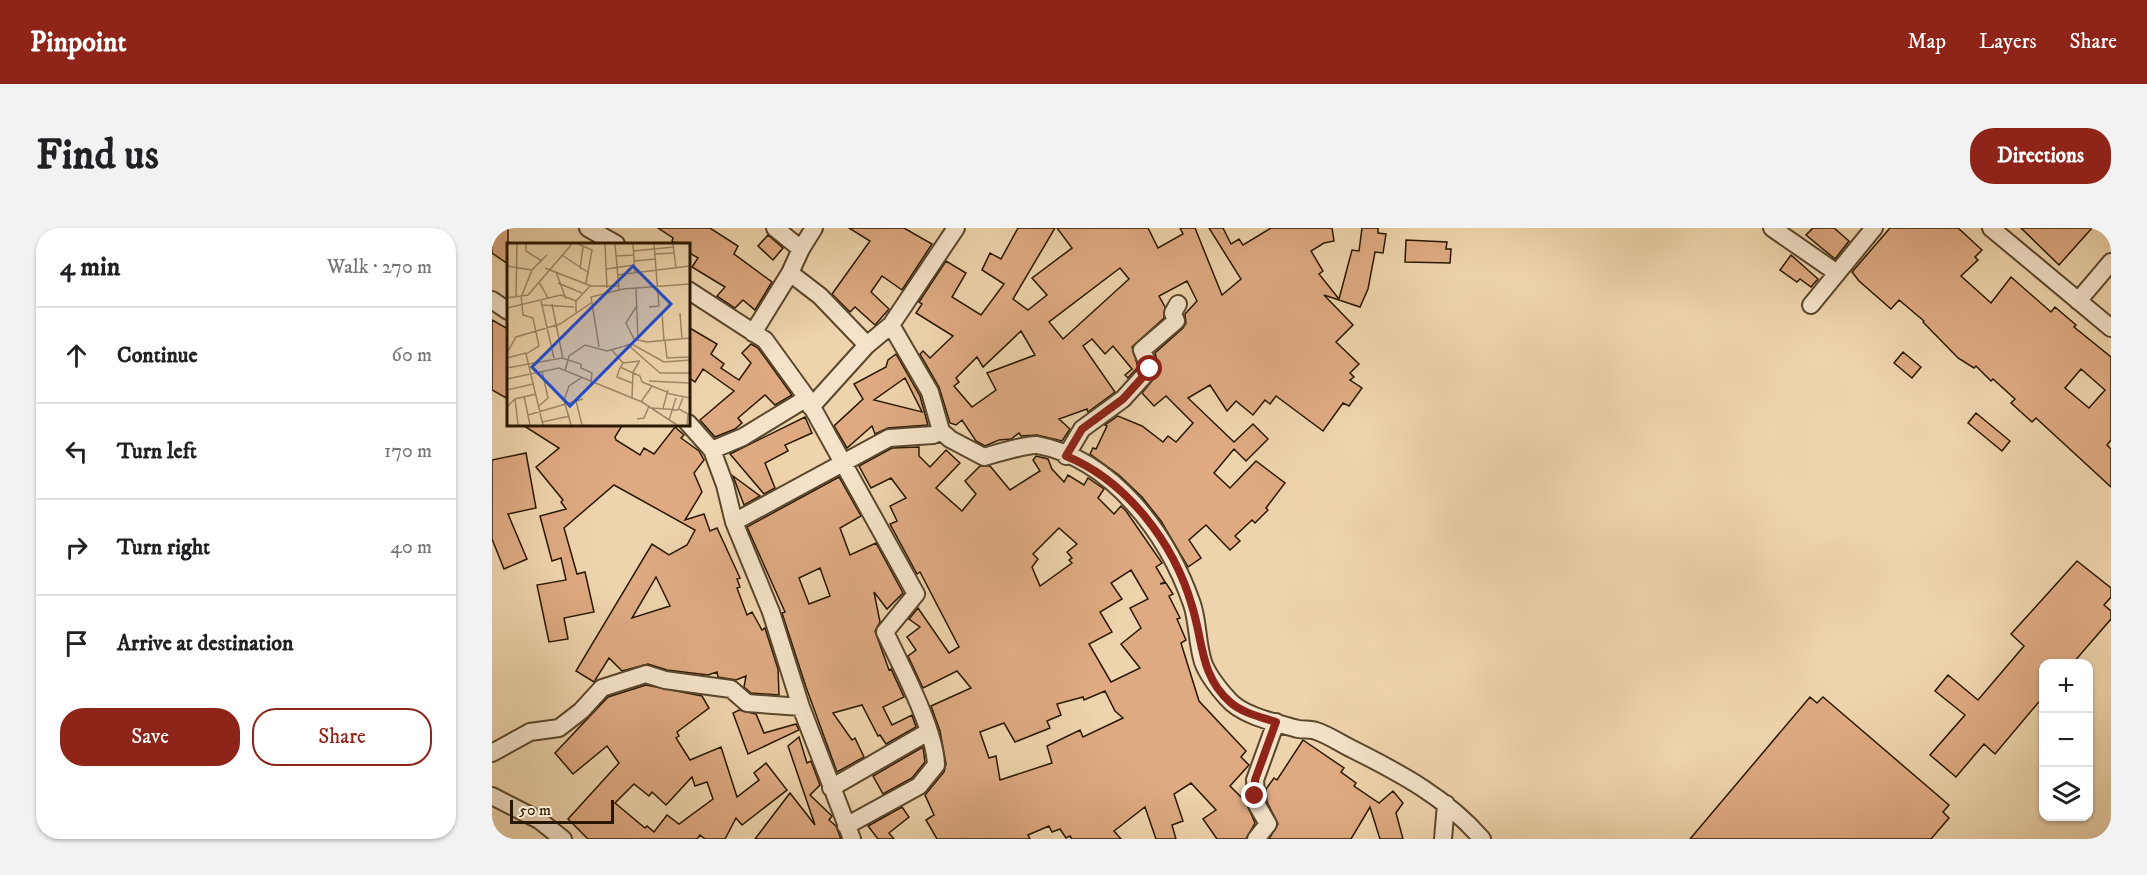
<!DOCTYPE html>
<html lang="en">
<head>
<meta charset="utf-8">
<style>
  :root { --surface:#fff; --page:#f2f2f2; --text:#202124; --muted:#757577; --line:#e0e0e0; --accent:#8f2418 }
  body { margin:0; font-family:"IM FELL DW Pica",serif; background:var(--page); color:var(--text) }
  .controls { position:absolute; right:18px; bottom:18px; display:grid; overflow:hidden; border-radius:12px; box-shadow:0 2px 4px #0004 }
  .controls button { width:54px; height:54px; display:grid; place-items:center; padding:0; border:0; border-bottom:2px solid var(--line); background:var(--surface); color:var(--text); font:30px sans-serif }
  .scale { position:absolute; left:18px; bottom:15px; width:104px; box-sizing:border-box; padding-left:6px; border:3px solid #291800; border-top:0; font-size:16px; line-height:21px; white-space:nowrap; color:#291800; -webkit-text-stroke:4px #f4e3ca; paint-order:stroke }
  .stop { position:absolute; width:18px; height:18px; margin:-14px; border:4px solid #8f2418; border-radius:50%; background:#fff }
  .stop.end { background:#8f2418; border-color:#fff; box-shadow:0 2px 6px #0008 }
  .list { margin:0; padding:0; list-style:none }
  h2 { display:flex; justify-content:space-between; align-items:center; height:78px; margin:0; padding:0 24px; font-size:26px }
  h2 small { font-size:20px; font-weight:400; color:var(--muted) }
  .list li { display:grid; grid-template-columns:39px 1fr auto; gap:18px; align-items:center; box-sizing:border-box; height:96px; padding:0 24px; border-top:2px solid var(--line) }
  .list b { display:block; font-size:22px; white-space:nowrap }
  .list em { font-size:20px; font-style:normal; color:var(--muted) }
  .actions { display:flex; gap:12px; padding:18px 24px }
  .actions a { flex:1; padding:14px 0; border:2px solid var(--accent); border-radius:24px; text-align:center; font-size:21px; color:var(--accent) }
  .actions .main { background:var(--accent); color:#fff }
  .icon { flex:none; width:33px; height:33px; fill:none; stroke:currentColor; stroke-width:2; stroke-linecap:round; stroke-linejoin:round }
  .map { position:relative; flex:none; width:1619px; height:611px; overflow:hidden; border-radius:24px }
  header { display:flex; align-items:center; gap:36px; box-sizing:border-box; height:84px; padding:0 30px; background:var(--accent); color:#fff }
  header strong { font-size:28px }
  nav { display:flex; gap:33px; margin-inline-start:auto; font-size:21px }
  .intro { display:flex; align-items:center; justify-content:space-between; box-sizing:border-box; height:144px; padding:0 36px }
  h1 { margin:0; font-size:42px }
  .button { padding:15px 27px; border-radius:24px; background:var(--accent); color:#fff; font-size:21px; font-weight:700 }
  main { display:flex; gap:36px; padding:0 36px }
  aside { flex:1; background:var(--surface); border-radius:24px; box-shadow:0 2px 4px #0004 }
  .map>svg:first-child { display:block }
  .building { fill:#dfaa82; stroke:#291800; stroke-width:1.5; fill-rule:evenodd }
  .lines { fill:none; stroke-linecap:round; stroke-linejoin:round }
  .minor-casing { stroke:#5a472b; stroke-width:20 }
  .minor { stroke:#f4e3ca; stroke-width:16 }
  .route { stroke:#8f2418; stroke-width:8 }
  .inset-road { fill:none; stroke:#9f8968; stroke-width:1.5 }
  .view { fill:#1d4ed8; fill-opacity:0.15; stroke:#1d4ed8; stroke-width:3 }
  .inset-edge { fill:none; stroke:#291800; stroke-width:3 }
</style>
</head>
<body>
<header>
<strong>Pinpoint</strong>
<nav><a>Map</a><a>Layers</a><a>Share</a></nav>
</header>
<div class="intro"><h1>Find us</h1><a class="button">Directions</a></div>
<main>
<aside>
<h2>4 min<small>Walk · 270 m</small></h2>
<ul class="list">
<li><svg class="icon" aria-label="ahead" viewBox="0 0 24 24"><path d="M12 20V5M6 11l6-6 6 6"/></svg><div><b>Continue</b></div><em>60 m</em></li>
<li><svg class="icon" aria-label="left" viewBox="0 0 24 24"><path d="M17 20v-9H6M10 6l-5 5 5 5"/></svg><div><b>Turn left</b></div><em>170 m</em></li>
<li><svg class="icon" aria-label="right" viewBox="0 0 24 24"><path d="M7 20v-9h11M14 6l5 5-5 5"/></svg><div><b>Turn right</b></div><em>40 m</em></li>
<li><svg class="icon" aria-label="arrive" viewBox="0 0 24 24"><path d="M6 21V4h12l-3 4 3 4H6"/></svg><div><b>Arrive at destination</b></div></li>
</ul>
<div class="actions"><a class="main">Save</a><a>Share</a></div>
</aside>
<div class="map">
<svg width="1619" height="611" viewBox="0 0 1619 611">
  <rect width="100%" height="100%" fill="#eed4ad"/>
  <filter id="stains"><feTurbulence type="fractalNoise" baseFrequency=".00333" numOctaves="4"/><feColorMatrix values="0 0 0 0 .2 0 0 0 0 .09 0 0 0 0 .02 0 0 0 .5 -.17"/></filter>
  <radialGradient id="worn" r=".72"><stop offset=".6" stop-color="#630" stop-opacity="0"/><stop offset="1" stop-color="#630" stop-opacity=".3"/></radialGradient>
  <path class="building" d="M0 0H16V36L0 25Z
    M166 0H218L246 18 242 26 280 54 263 82 251 72 243 80 225 68 233 59 200 39 206 30 196 24V16H185L180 13 181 10Z
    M357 0H412L440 16 410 62 390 48 379 64 397 81 383 97 363 79 358 84 340 66 378 13Z
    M526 0H563L521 71 536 82 555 67 540 50 580 20 565 0H656L666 20 691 6 688 0H703L730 67 749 51 717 0H731L739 16 747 11 751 17 779 0H840L842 13 832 15 819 23 831 43 827 46 847 71 860 22 867 23 870 0H886V5L894 6 891 25 883 24 876 61 868 79 832 67 861 97 844 114 867 136 858 145 862 149 858 152 870 160 857 178 851 175 831 203 784 168 778 176 773 172 761 187 744 173 735 183 718 157 696 170 742 214 761 196 776 211 754 233 742 221 722 245 738 260 764 233 793 255 774 280 776 282 763 295 760 292 743 308 748 313 738 322 714 297 697 312 709 330 696 339 669 293 650 269 627 247 598 226 601 220 604 221 615 198 613 197 626 188 650 198 671 214 676 208 684 214 701 195 674 168 662 178 650 165 668 143 663 125 691 100 694 95 693 86 705 73 695 53 667 68 673 79 672 90 640 119 646 139 636 150 633 147 640 141 621 118 613 126 600 111 591 118 623 164 596 184 595 181 567 191 578 201 570 213 545 207 529 208 527 205 519 211 507 212 493 218 484 213 470 192 464 197 458 195 447 159 428 126 431 123 438 130 461 108 424 85 430 76 427 74 454 33 474 45 460 69 489 87 512 56 490 42 498 25 509 31ZM628 40 637 51 571 111 557 94ZM529 103 543 127 495 145 504 162 480 179 462 158 467 154 464 150 485 129 491 139Z
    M1321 0H1342L1357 13 1343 31 1314 7Z
    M1398 0H1466L1490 22 1483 29 1486 32 1469 48 1499 75 1519 49 1559 84 1563 79 1584 97 1582 99 1619 129V212L1615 217 1619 221V259L1544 190 1540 194 1519 175 1523 171 1501 151 1499 153 1484 138 1482 140 1466 130 1431 94 1432 93 1407 72 1399 81 1367 53 1360 44ZM1589 141 1613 162 1597 180 1573 160Z
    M1529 0H1600L1567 37Z
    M276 7 291 20 281 32 266 18Z
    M914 12 955 14 954 21H959L958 35 913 34Z
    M1299 27 1326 51 1319 59 1308 51 1305 54 1288 42Z
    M0 92 16 101V171L0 162Z
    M196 99 225 116 219 126 232 136 229 140 247 152 259 135 250 125 259 116 266 120 300 167 283 177 273 167 246 190 250 195 243 201 223 209 208 192 242 163 211 141 203 154 196 149Z
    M1411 124 1429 139 1420 150 1402 135Z
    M404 126 428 168 436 197 396 200 383 206 380 198 355 220 342 198 371 171 362 156 394 139 396 132ZM413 150 430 184 382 172Z
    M1484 185 1518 213 1510 223 1476 195Z
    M313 189 320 205 293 217 296 223 273 235 283 260 272 266 238 226Z
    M29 196H131L123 209 124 212 148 227 152 220 162 226 183 199 192 207 189 210 207 223 212 232 202 245 210 264 193 292 212 286 218 303 225 300 248 350 245 351 248 359 245 360 255 387 260 384 270 402 273 400 286 441 287 467 259 465 252 459 254 448 244 452 226 449 225 444 216 447 175 442 156 436 130 443 117 430 102 454 84 443 160 316 177 327 195 317 203 302 122 257 72 300 85 346 93 344 102 384 72 390 76 411 57 414 45 357 74 352 69 330 60 333 48 288 74 281 69 274 71 272 44 239 67 220ZM164 349 178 378 140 390Z
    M427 219V228L438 239 454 222 468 235 444 260 470 283 484 266 473 253 488 238H498L518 262 548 243 541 232 544 228 556 231 560 241 572 254 576 247 592 257 596 250 612 261 606 270 622 286 629 278 634 283 670 335 664 339 673 354 668 356 674 355 681 366 677 368 688 390 685 391 694 412 689 415 707 473 754 523 749 529 757 537 738 558 754 574 763 595 754 611H725L711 591 724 582 699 555 682 566 691 593 680 597 684 611H664L653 579 622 603 629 611H580L578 608 574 610 568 601 560 604 557 598 536 607 538 611H445L434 592 442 587 433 567 452 544 454 536 448 503 439 478 479 460 465 443 431 460 416 428 424 422 415 409 428 399 417 391 426 380 457 425 467 419 428 344 425 346 398 296 405 293 398 278 414 270 399 250 379 260 367 238 400 220ZM567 300 585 316 575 324 580 330 577 332 580 335 548 358 540 339 546 331 541 326ZM639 342 656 371 638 380 649 400 629 416 648 440 619 454 597 416 620 404 608 384 630 371 619 355ZM613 463 623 483 631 490 591 509 588 502 555 518 560 535 508 552 504 528 497 530 488 504 512 495 523 514 558 500 555 493 569 487 565 476 591 469 592 472Z
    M34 225 44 280 16 286 35 331 12 341 0 311V232Z
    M241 248 268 268 252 277Z
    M347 249 369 288 348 300 358 327 384 315 411 365 395 381 382 364 388 394 383 403 397 442 399 441 412 469 391 479 400 497 420 487 424 499 394 516 388 507 386 508 370 477 341 485 360 512 363 510 372 529 345 544 314 459 290 385 293 384 255 299ZM328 340 338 368 317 376 307 350Z
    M1585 333 1619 360V369L1612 377 1619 383V391L1581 435H1551V469L1503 526 1492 516 1464 549 1438 527 1473 487 1443 463 1456 447 1486 472 1532 418 1519 406Z
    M154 457 210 468 217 480 185 504 187 508 184 510 198 532 229 519 245 569 267 552 262 545 274 535 295 562 250 597 244 590 233 611H213L208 607 205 611H96L76 591 127 535 115 518 81 546 63 525 116 469ZM200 549 203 558 215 554 221 571 187 596 175 587 162 604 155 598 153 600 123 575 142 556 157 568 160 564 174 577Z
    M1318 469 1325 475 1331 469 1457 577 1451 584 1457 590 1439 611H1198Z
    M247 482 264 486 272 505 304 496 307 502 256 526 241 485Z
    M307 509 315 535 319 533 328 557 318 567 340 588 337 592 344 598 349 611H263L298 565 323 597 296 518Z
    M811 512 852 540 849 544 864 555 862 558 887 575 901 563 911 575 904 585 911 611H888L878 579 859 611H777L786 596 775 574 774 561 782 550 785 552Z
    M431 519 433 534 420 550 391 566 381 548Z
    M410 579 417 589 397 605 402 611H386L376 598Z"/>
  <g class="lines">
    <g class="minor-casing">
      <path id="minor" d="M96 0 124 16
        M283 0 309 21
        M1280 0 1345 45
        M1499 0 1619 100
        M298 45 328 68 375 117
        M196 62 273 112 315 170 424 366 393 404C409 438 443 501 444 537L427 558 354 598
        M0 72 16 83
        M1586 73 1619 34
        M1319 77 1382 0
        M399 97 438 164 449 203
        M261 105 298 45 309 21 322 0
        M319 179 375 117 399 97 464 0
        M196 195 220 222 233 257 242 294 279 384 309 479 360 611
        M220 222 251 209 315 170
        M574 228 590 201 631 171 658 141 650 122 684 93 681 85 686 76
        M242 294 397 210 441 207 449 203 458 211 492 229C502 226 537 216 545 217 621 231 676 307 700 376 706 394 705 415 711 434 716 448 726 460 736 471 750 488 785 495 806 501 812 502 819 501 824 503 837 507 849 516 860 521 908 545 955 570 990 611
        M0 525 38 504 67 500 89 483 110 460 154 446 173 452 239 461 255 475 309 479
        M339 560 436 504
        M0 568 47 592 71 611
        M764 611 776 596 765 577 763 552 784 494
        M951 611 954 576"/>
    </g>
    <use href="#minor" class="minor"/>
  </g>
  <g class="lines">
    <path class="route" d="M658 141 631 171 590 201 574 228C635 253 682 315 700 378 711 412 708 448 738 474 750 485 769 489 784 494L763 552V568"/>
  </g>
  <g transform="translate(15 15)">
    <rect width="183" height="183" fill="#eed4ad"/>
    <path class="inset-road" d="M19 1V8L35 18M71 1 85 7 79 40M98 1 100 45M108 1 112 46M126 1 128 30M166 1 169 25M126 8 167 4M147 11 167 10M55 12 82 30M109 13 127 12M127 18 148 16M0 23 25 27M38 25 84 43H111M73 26 76 4M99 26 127 22M49 29 59 56M110 32 183 23M32 39 41 55M51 40 75 50M129 45 131 98M14 52 16 72 26 75 32 103 19 111 36 182M15 52 25 27 40 12M9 53 10 1M0 55 21 52 65 1M34 58 47 115M45 61 56 116M35 62 67 64M129 64 119 80 127 96 140 99 183 95M142 64 152 63 147 1M0 65 54 52 69 58M69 69V58L84 42M155 70 157 98M173 70 175 96M158 98 160 115 183 114M120 101 153 130H183M92 104 84 54 116 46 183 41M104 106 116 120M1 108 9 94 53 81 84 60M0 115 19 110M113 124 133 133 135 139 160 149M0 125 55 115 74 121V125L85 130 84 140M58 128 62 113 78 102 100 108 125 101 157 119 183 117M0 136 52 125 135 159 170 182M142 138 182 140M125 140 110 134 112 127 116 120 133 118M0 147 26 141M159 150 183 155M17 153 23 182M8 156 11 182M125 156 126 129 132 119M69 158 75 182M134 159 145 143M32 163 41 155 35 128M0 164 8 156 29 151M145 165 171 167 176 155M156 165 161 147M172 166 181 171 180 182M21 172 76 156M130 176 137 175 142 163M162 177 169 155M35 179 63 173M64 182 57 157 62 143 74 135"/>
    <path class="view" d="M126 23 164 61 63 163 25 124Z"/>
    <rect width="183" height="183" class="inset-edge"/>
  </g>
  <rect width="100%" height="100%" filter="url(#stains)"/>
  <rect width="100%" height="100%" fill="url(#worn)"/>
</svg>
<div class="controls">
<button>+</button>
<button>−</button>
<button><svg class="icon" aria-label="layers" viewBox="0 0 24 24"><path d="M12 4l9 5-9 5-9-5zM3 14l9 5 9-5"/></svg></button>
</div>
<div class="scale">50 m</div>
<div class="stop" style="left:658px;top:141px"></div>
<div class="stop end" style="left:763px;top:568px"></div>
</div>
</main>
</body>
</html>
